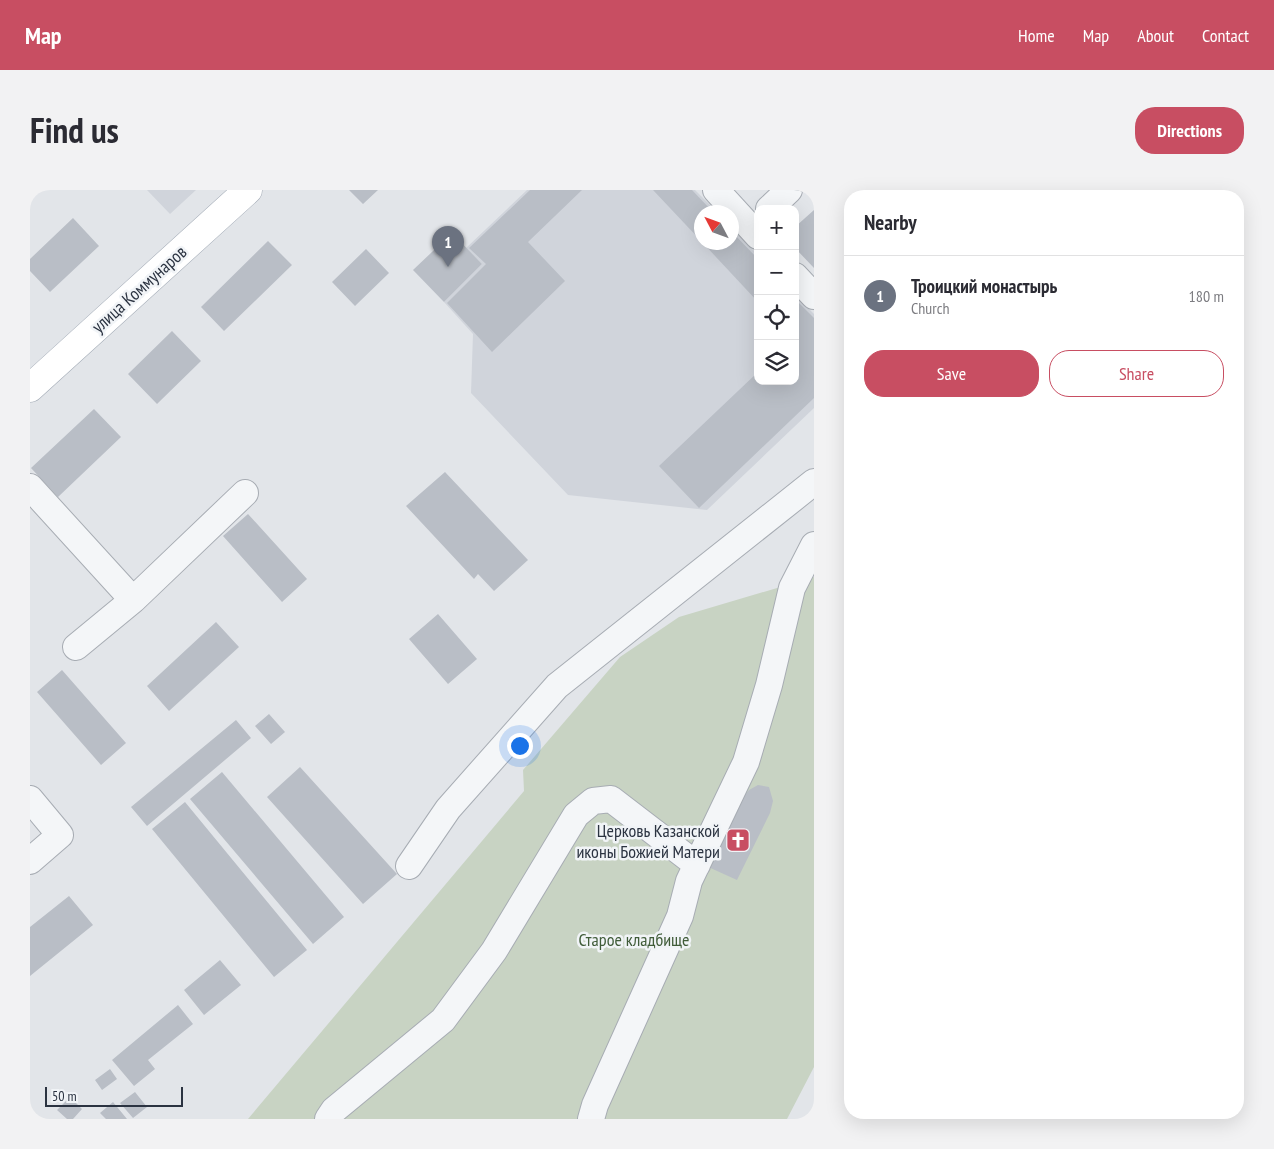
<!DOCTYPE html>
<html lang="en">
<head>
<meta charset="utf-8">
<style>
  :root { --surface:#fff; --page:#f2f2f3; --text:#2b2b33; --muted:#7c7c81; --line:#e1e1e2; --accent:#c84e62 }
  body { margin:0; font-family:"PT Sans Narrow",sans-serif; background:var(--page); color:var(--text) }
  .controls { position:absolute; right:15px; top:15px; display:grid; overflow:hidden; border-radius:10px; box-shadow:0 5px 20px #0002 }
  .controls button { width:45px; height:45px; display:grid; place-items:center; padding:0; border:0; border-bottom:1px solid var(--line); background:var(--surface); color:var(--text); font:25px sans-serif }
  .compass { position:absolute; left:664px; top:15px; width:45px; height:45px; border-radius:50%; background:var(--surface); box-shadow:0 5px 20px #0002; rotate:311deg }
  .scale { position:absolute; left:15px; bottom:12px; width:138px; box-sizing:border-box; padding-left:5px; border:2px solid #2b3341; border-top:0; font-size:14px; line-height:18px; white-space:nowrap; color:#2b3341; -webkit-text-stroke:4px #f1f4f7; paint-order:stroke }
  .you { position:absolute; left:489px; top:555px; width:18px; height:18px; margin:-12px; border:4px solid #fff; border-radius:50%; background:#1a73e8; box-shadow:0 0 0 8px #1a73e833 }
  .badge { display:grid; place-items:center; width:32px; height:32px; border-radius:50%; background:var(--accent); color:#fff; font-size:16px; font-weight:700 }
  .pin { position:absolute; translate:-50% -41px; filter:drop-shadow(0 1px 2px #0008) }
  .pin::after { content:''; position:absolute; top:26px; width:18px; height:15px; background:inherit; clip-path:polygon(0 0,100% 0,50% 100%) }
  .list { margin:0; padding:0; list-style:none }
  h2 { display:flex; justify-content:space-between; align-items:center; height:65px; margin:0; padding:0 20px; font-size:21px }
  h2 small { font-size:16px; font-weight:400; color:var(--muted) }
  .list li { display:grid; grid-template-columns:32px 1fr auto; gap:15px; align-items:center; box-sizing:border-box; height:80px; padding:0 20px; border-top:1px solid var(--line) }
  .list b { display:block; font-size:19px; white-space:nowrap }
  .list p { margin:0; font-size:16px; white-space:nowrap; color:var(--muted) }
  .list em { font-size:16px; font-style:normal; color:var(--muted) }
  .actions { display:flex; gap:10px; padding:15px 20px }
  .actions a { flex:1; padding:11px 0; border:1px solid var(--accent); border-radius:20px; text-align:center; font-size:18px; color:var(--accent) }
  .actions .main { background:var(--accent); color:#fff }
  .icon { flex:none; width:28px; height:28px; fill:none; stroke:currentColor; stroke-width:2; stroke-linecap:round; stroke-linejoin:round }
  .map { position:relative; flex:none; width:784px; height:929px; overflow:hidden; border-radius:20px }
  header { display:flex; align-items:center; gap:30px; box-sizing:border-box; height:70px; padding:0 25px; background:var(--accent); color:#fff }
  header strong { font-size:24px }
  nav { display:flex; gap:28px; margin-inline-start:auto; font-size:18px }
  .intro { display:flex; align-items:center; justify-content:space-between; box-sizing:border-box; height:120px; padding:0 30px }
  h1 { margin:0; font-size:35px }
  .button { padding:12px 22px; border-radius:20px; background:var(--accent); color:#fff; font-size:18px; font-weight:700 }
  main { display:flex; gap:30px; padding:0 30px }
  aside { flex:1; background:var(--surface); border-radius:20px; box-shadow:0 5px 20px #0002 }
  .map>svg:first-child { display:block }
  .built { fill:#d0d4db }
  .green { fill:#c8d3c3 }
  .building { fill:#b9bec6 }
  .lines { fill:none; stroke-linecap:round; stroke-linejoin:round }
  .minor-casing { stroke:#a7acb3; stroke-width:28 }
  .major-casing { stroke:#a2aab5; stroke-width:29 }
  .minor { stroke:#f4f6f8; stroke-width:26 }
  .major { stroke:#fff; stroke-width:28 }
  .labels { text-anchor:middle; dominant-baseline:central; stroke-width:5; stroke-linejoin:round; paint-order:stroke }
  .street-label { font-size:18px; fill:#2b3341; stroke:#f1f4f7 }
  .poi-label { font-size:18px; fill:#2b3341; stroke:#f1f4f7; text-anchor:end }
  .park-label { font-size:18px; fill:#405c39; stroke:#f1f4f7 }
</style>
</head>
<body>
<header>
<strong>Map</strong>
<nav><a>Home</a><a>Map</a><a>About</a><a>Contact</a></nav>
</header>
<div class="intro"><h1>Find us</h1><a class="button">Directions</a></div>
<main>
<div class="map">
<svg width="784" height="929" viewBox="0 0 784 929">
  <rect width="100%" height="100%" fill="#e2e5e9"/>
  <path class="built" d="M117 0H166L140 24Z
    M497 0H665L687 22H672V52H702V38L728 65V191H765V105L784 124V218L677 320 538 305 441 203 443 144 414 112 452 74 436 58Z"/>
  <path class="green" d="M784 387V877L757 929H218L494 601 493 580 590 467 649 427Z"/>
  <path class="building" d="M319 0H348L333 14Z
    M500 0H552L498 52 535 91 462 162 417 113 456 74 439 58Z
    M623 0H662L683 22H672V52Z
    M784 20V78L765 58V37Z
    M43 28 69 56 20 102 0 81V69Z
    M702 42 728 69V112L672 52H702Z
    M422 43 452 74 414 112 383 80Z
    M238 51 262 75 194 141 171 117Z
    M336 59 359 83 325 116 302 92Z
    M765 109 784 128V208L669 318 629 276 728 182V191H765Z
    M142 141 171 171 127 214 98 184Z
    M64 219 91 247 28 307 1 278Z
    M415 282 498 370 464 401 448 384 444 389 376 316Z
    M218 324 277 389 252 412 193 346Z
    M408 424 447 469 418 494 379 449Z
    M186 432 209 457 139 521 117 496Z
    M32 480 96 553 71 575 7 502Z
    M239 524 255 542 241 554 225 536Z
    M206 530 221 548 117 636 101 617Z
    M270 577 367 684 333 714 237 607Z
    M192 582 314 727 283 754 160 609Z
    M728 595 739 597 743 611 740 623 707 690 676 676 710 611 719 600Z
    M155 612 277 760 244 787 122 639Z
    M39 706 63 735 0 786V737Z
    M190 770 211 795 174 825 154 800Z
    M148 815 163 834 118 870 125 879 104 896 82 870Z
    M80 879 87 889 72 900 65 890Z
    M105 902 117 917 103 928 90 913Z
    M40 907 52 919 43 929H37L27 920Z
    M83 912 97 929H76L70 923Z"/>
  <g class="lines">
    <g class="minor-casing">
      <path id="minor" d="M686 0 728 46
        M739 19 759 0
        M765 86 784 106
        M0 297 103 410
        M46 457 103 410 215 303
        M0 609 30 645 0 671
        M379 676 418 619 527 496 784 292
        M298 929 304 920 413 830 464 761 546 625 563 611 581 609 667 675
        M561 929 565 915 650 726 659 691 716 572 739 495 762 398 784 355"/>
    </g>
    <g class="major-casing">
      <path id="major" d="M0 198 218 0"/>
    </g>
    <use href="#minor" class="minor"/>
    <use href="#major" class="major"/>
  </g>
  <defs>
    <g id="church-square" transform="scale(1.25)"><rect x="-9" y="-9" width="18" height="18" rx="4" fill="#c84e62" stroke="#f1f4f7"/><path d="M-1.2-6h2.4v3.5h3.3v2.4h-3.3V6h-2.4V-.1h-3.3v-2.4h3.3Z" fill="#fff"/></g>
  </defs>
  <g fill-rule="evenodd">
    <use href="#church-square" x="708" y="650"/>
  </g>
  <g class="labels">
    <g class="street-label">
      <text transform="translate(109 99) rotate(-42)">улица Коммунаров</text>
    </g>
    <g class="poi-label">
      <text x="690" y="640">Церковь Казанской<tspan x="690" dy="21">иконы Божией Матери</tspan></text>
    </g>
    <g class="park-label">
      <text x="604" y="749">Старое кладбище</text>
    </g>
  </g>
</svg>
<div class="controls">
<button>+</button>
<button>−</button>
<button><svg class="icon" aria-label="locate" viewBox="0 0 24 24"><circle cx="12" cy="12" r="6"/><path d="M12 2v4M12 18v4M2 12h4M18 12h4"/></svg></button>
<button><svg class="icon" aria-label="layers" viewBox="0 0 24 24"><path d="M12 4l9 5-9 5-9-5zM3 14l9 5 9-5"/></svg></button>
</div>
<svg class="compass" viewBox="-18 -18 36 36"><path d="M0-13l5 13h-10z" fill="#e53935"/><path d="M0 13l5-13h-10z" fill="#7c7c81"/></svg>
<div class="scale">50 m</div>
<div class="you"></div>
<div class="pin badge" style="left:418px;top:77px;background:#6b7280">1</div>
</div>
<aside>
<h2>Nearby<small></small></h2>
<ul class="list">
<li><span class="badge" style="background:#6b7280">1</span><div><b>Троицкий монастырь</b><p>Church</p></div><em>180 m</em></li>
</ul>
<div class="actions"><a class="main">Save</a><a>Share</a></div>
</aside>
</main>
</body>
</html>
